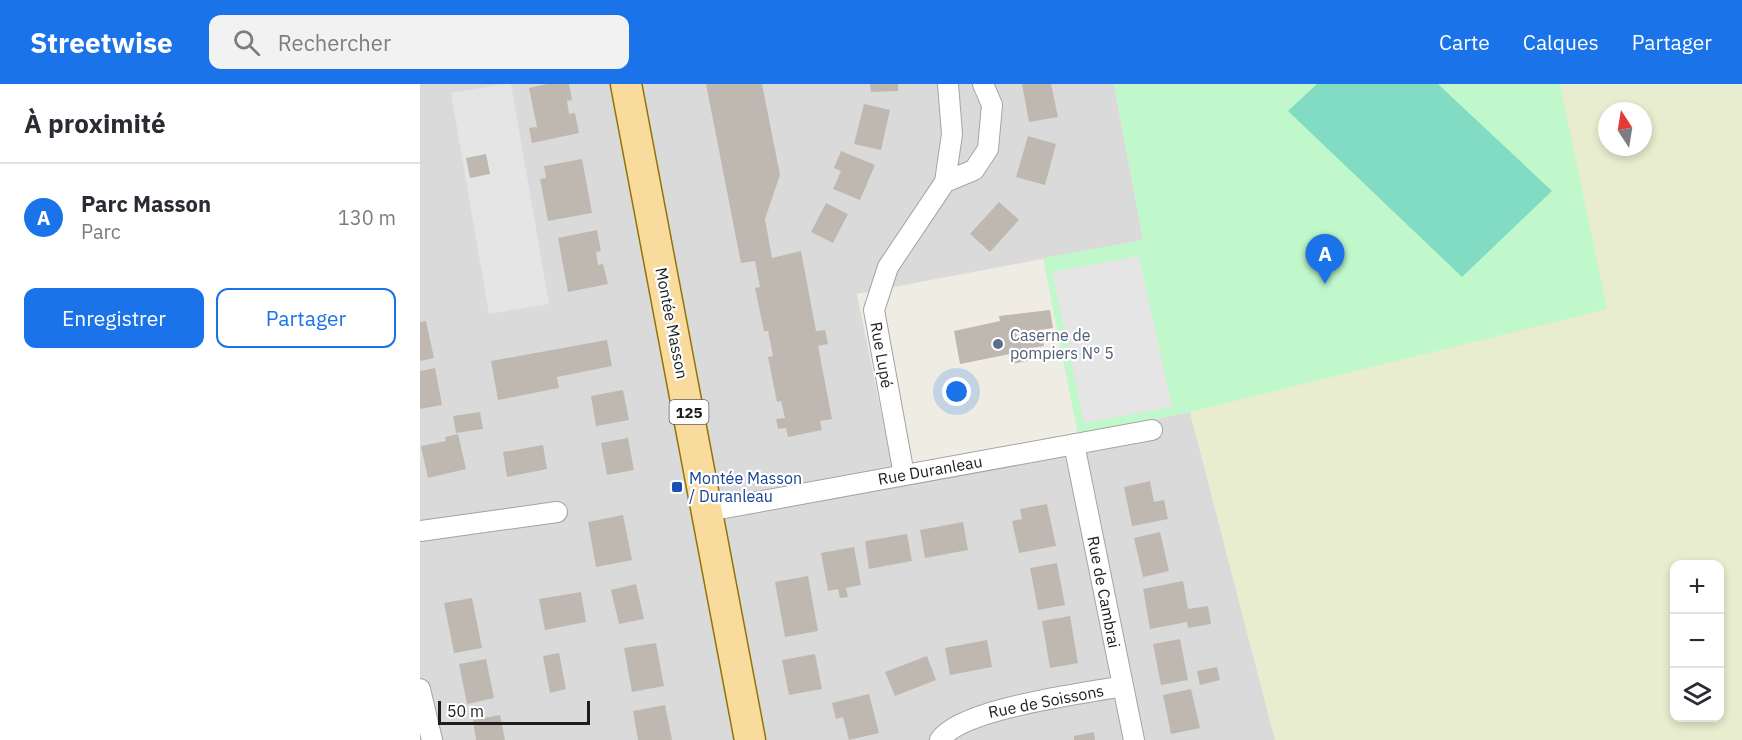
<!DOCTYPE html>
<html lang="fr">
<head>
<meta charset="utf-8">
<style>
  :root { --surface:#fff; --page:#f2f2f3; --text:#2b2b33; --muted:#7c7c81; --line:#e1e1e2; --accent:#1a73e8 }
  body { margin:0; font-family:"IBM Plex Sans",sans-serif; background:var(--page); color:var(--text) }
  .controls { position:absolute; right:18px; bottom:18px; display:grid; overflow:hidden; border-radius:12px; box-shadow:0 3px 9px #0003 }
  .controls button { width:54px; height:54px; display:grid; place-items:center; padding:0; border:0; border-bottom:2px solid var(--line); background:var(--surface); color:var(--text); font:30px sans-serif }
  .compass { position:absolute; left:1178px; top:18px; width:54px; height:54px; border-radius:50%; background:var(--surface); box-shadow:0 3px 9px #0003; rotate:348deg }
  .scale { position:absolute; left:18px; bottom:15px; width:152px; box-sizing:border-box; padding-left:6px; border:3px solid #1d1d1d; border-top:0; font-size:16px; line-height:21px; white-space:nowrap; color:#1d1d1d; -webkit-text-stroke:4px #fff; paint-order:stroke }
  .you { position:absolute; left:537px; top:308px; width:21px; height:21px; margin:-15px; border:4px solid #fff; border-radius:50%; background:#1a73e8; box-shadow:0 0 0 9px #1a73e833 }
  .badge { display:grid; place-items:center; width:39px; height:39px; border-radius:50%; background:var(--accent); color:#fff; font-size:20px; font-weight:700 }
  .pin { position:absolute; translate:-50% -50px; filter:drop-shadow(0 2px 3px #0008) }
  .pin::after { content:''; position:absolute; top:32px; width:21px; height:18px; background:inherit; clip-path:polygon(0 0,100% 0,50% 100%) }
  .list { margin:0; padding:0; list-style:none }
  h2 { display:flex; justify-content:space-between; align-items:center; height:78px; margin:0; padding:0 24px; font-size:26px }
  h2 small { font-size:20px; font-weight:400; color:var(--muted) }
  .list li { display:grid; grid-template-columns:39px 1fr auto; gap:18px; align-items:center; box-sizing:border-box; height:108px; padding:0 24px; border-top:2px solid var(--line) }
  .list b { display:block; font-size:22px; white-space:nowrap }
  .list p { margin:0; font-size:20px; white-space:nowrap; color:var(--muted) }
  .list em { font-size:20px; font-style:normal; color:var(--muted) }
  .actions { display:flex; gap:12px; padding:18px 24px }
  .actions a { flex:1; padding:14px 0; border:2px solid var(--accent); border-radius:12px; text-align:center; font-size:21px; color:var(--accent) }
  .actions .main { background:var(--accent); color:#fff }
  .icon { flex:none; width:33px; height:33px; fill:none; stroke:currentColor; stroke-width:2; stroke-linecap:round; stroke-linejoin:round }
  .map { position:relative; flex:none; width:1322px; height:656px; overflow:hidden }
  header { display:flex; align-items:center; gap:36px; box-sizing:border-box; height:84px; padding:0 30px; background:var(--accent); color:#fff }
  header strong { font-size:28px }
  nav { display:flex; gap:33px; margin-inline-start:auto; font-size:21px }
  .search { width:420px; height:54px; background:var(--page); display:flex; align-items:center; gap:15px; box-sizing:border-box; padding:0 21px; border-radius:12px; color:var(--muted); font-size:22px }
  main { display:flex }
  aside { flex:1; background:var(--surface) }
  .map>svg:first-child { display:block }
  .residential { fill:#dbdada }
  .farmland { fill:#e7edce; fill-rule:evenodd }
  .park { fill:#c0f8cb }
  .pitch { fill:#82dcc4 }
  .parking { fill:#e5e5e5 }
  .building { fill:#beb8b0 }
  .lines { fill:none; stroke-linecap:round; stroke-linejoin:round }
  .street-casing { stroke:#a4a4a4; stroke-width:22 }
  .primary-casing { stroke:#927404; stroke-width:33 }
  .street { stroke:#fff; stroke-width:20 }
  .primary { stroke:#f9dc9d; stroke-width:30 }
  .service-dot { fill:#5c6f8a; stroke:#fff; stroke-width:2 }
  .transit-dot { fill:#1a4fb4; stroke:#fff; stroke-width:2 }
  .labels { text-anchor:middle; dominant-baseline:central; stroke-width:4.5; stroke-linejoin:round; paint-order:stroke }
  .shield { fill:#fff; stroke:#616161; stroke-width:1.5 }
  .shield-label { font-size:15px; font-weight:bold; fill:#1d1d1d }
  .street-label { font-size:16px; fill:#1d1d1d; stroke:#fff }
  .service-label { font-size:16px; fill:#4e5e75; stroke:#fff; text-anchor:start }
  .transit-label { font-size:16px; fill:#164399; stroke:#fff; text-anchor:start }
</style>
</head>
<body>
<header>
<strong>Streetwise</strong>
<div class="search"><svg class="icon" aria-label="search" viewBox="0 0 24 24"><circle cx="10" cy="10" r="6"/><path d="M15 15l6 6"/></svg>Rechercher</div>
<nav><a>Carte</a><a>Calques</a><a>Partager</a></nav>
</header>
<main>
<aside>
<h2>À proximité<small></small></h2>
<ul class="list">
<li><span class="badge">A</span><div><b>Parc Masson</b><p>Parc</p></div><em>130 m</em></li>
</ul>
<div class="actions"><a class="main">Enregistrer</a><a>Partager</a></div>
</aside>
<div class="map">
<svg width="1322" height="656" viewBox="0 0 1322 656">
  <rect width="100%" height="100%" fill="#eeece3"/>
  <path class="residential" d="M0 0H694L723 156 437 210 476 402 658 351 770 328 855 656H0Z"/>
  <path class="farmland" d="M1140 0H1322V656H855L770 328 1186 225ZM1187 27H1223V63H1187ZM1254 480H1300V634H1254Z"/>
  <path class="park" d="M694 0H1140L1187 225 770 328 658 351 623 174 723 156Z"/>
  <path class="pitch" d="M897 0H1018L1132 107 1042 193 868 27Z"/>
  <path class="parking" d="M84 0H91L129 220 69 230 31 9Z
    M719 172 752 323 664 339 632 188Z"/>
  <path class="building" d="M127 0H149L152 16 147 17 149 30 155 29 159 49 112 59 109 44 117 43 109 4Z
    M286 0H342L360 91 345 135 352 174 381 167 396 247 405 246 408 260 398 262 412 335 400 337 402 346 368 353 366 344 358 345 356 335 365 334 361 317 357 318 348 273 353 272 348 247H344L335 204 340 203 335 177 321 179Z
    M450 0H478V7L451 8Z
    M602 0H631L638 33 609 38Z
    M444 20 470 26 461 66 434 60Z
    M608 52 636 60 625 101 596 93Z
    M421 67 455 81 440 116 413 105 421 87 414 84Z
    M66 70 70 90 50 94 46 74Z
    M162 75 172 129 128 137 120 95 126 94 124 82Z
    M579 118 599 136 570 168 550 150Z
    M406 119 428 130 413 159 391 148Z
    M177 146 181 167 176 168 178 181 183 180 188 200 148 208 138 154Z
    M630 226 633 244 621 246 624 262 612 264 615 275 592 280 590 270 540 280 534 247 580 237 579 232Z
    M6 237 14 274 0 277V238Z
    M187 256 192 282 137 293 139 304 78 316 71 277Z
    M15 284 22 321 0 325V287Z
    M203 306 209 336 176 342 171 312Z
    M60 328 63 345 36 349 33 332Z
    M38 350 46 385 8 394 1 362 26 357 25 353Z
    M208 354 214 386 187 391 181 359Z
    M123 361 127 385 87 393 83 368Z
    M730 397 734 418 744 416 748 435 712 442 704 403Z
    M627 420 636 462 599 469 592 437 602 435 600 425Z
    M203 431 212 476 176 483 168 438Z
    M543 438 548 466 505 474 500 446Z
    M740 448 749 487 723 493 714 454Z
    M487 450 492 477 449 485 445 457Z
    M434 463 441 501 426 504 428 513 420 514 418 505 408 507 401 469Z
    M637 479 645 521 618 526 610 484Z
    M388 492 398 547 365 553 355 498Z
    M763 497 768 525 788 522 791 540 768 544 767 538 730 545 723 505Z
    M216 500 224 535 199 540 191 506Z
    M161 508 166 538 125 546 119 515Z
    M52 514 62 564 34 569 24 519Z
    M650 532 658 579 630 584 622 537Z
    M760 555 768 596 741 601 733 560Z
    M567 556 572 583 530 591 525 564Z
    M236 559 244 602 212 608 204 564Z
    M139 569 146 605 130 609 123 572Z
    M395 570 402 605 369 611 362 576Z
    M507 572 516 596 475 612 465 588Z
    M66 575 74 614 47 620 39 580Z
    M797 583 800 596 780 601 777 587Z
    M771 605 780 644 751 650 743 611Z
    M449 610 459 649 429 656 423 633 416 635 412 619Z
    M245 621 252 656H218L213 627Z
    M80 631 85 656H56L53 636Z
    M674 648 675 656H654V652Z"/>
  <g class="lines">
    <g class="street-casing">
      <path id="street" d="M525 98 554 86 568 65 572 21 563 0
        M654 360 714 656
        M484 391 454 226 468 183 525 98 532 50 528 0
        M288 427 732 346
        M0 447 137 428
        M0 605 12 656
        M520 656C541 624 663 610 703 602"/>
    </g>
    <g class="primary-casing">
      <path id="primary" d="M206 0 330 656"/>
    </g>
    <use href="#street" class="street"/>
    <use href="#primary" class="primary"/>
  </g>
  <circle class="service-dot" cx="578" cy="260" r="6"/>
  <rect class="transit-dot" x="251" y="397" width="12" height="12" rx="3"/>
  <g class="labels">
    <rect class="shield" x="249.5" y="316" width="39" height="24" rx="4.5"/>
    <g class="shield-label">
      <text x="269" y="328">125</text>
    </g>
    <g class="street-label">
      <text transform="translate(252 239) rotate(79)">Montée Masson</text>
      <text transform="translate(462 271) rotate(80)">Rue Lupé</text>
      <text transform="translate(510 386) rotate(-10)">Rue Duranleau</text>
      <text transform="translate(684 508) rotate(79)">Rue de Cambrai</text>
      <text transform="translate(626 617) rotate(-11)">Rue de Soissons</text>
    </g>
    <g class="service-label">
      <text x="590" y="251">Caserne de<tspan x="590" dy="18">pompiers N° 5</tspan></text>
    </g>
    <g class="transit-label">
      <text x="269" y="394">Montée Masson<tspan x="269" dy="18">/ Duranleau</tspan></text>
    </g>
  </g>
</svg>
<div class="controls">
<button>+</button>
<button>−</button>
<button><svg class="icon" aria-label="layers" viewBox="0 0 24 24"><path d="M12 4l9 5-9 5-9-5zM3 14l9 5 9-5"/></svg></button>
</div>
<svg class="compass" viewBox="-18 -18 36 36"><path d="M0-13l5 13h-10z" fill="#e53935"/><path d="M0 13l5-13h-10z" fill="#7c7c81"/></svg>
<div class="scale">50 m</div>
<div class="you"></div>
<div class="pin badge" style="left:905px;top:200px">A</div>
</div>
</main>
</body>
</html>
